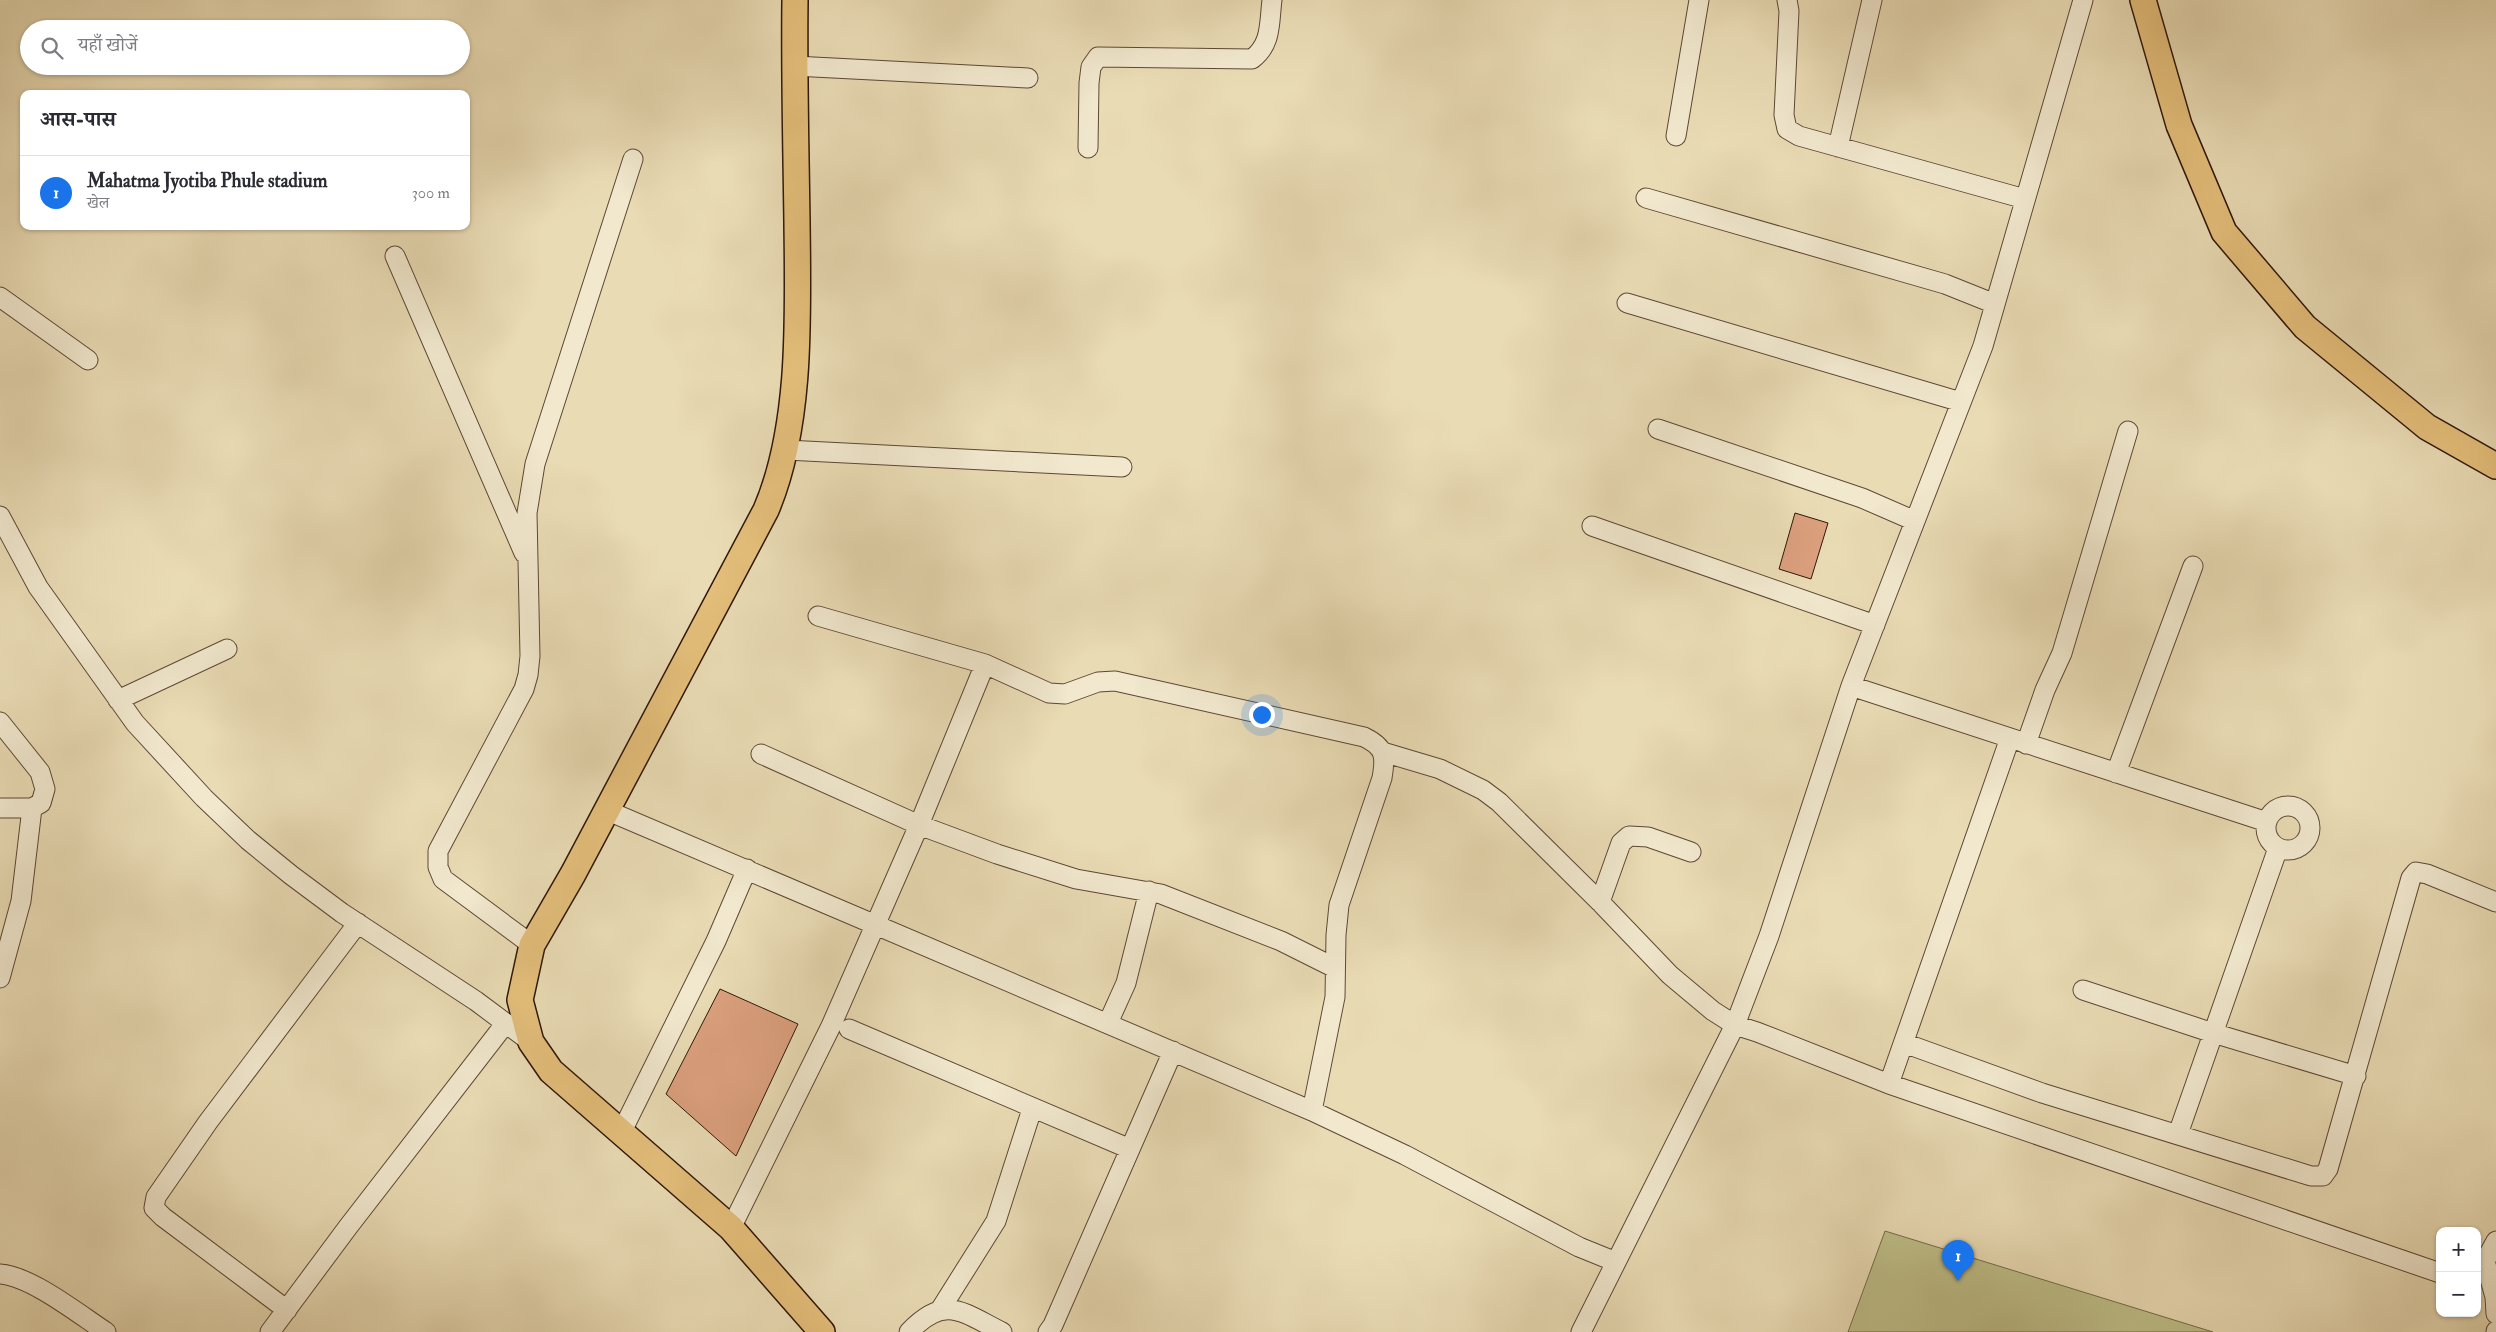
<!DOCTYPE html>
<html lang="hi">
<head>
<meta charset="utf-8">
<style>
  :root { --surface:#fff; --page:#f2f2f3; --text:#2b2b33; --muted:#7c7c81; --line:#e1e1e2; --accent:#1a73e8 }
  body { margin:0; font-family:"IM FELL Double Pica","Noto Serif Devanagari",serif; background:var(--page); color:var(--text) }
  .controls { position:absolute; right:15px; bottom:15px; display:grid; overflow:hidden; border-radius:10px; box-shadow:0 1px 4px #0004 }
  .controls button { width:45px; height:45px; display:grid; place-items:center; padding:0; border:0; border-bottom:1px solid var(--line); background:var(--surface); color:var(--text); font:25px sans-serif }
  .you { position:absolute; left:1261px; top:714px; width:18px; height:18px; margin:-12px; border:4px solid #fff; border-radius:50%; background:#1a73e8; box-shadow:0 0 0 8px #1a73e833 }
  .badge { display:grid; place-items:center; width:32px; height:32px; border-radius:50%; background:var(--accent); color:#fff; font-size:16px; font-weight:700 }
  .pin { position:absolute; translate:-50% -41px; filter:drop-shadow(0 1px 2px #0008) }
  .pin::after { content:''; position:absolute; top:26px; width:18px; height:15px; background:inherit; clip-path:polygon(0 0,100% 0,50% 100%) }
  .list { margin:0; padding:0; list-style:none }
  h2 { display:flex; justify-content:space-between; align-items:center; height:65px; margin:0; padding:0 20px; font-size:21px }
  h2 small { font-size:16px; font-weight:400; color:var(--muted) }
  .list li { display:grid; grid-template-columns:32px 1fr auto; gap:15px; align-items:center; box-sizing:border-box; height:75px; padding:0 20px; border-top:1px solid var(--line) }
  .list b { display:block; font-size:19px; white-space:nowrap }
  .list p { margin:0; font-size:16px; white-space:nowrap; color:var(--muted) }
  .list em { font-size:16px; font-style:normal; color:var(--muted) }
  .icon { flex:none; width:28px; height:28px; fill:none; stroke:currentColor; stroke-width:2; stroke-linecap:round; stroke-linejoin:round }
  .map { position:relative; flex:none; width:2496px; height:1332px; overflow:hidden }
  .search { position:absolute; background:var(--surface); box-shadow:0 1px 4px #0004; left:20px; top:20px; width:450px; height:55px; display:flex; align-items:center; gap:12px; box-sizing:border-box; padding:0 18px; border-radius:28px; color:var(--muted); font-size:19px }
  .panel { position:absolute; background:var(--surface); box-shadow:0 1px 4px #0004; left:20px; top:90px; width:450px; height:140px; border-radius:10px }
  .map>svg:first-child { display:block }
  .green { fill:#bebe88; stroke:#766a49 }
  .building { fill:#dca07e; stroke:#2e170a }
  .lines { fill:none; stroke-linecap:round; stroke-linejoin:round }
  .minor-casing { stroke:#5d4834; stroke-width:21 }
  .major-casing { stroke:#2e170a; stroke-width:28 }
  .minor { stroke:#f1e8ce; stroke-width:19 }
  .major { stroke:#e4be7a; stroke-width:25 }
</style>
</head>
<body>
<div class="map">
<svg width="2496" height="1332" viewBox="0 0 2496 1332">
  <rect width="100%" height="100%" fill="#e9dbb4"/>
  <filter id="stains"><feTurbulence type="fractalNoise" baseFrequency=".004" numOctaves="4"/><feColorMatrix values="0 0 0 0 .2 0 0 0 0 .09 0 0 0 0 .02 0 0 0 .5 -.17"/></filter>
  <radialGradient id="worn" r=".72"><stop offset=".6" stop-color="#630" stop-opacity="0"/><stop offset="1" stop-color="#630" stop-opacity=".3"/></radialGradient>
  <path class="green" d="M1885 1231 2213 1332H1848Z"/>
  <path class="building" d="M1795 513 1828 523 1811 579 1779 569Z
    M720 989 798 1024 736 1156 666 1094Z"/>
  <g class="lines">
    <g class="minor-casing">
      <path id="minor" d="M1787 0 1789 11 1784 115 1787 129 1799 136 2025 199
        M794 66 1028 78
        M1676 136 1699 0
        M1838 147 1872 0
        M1088 148 1089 83 1091 67 1098 57 1252 59C1272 44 1269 23 1272 0
        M1646 198 1945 284 1995 304
        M395 256 524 553
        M0 297 88 360
        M1627 303 1961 402
        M1658 429 1862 498 1915 521
        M786 450 1122 467
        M0 516 38 587 135 723 204 798 248 840 291 875 342 913 476 1001 531 1042
        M1592 526 1875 625
        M818 616 985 664 1049 693 1065 694 1098 682 1115 681 1364 737C1385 747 1386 756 1382 778L1339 905 1336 935 1335 997 1312 1111
        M1851 686 2267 822
        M118 700 227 649
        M0 722 40 772 45 789 41 803 32 808H0
        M2026 744 2045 690 2062 653 2128 431
        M1383 752 1440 769 1483 790 1499 802 1600 902 1670 975 1713 1011 1735 1025 1757 1032 1889 1084 2440 1273
        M761 754 919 825 997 854 1076 879 1161 894 1281 941 1335 968
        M2116 773 2193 566
        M2266 828a22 22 0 1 1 44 0a22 22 0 1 1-44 0Z
        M606 810 1312 1111 1405 1155 1579 1247 1616 1262
        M1600 902 1621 843 1629 836 1648 837 1691 852
        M532 945 443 879 438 867V851L524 689 528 675 530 656 527 513 535 464 633 159
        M0 978 21 901 32 808
        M2083 990 2213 1033 2356 1076
        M1108 1023 1126 983 1149 891
        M849 1029 1130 1149
        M1904 1043 2042 1093 2311 1176H2323L2328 1169 2411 878 2416 872 2427 874 2496 902
        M1889 1084 2010 738
        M621 1133 716 941 747 869
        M2178 1134 2278 848
        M731 1228 831 1026 919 825 985 664
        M2485 1261 2495 1297 2496 1314
        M2477 1267 2485 1261 2496 1241
        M0 1274C31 1276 80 1315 106 1332
        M287 1310 163 1217 154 1208 156 1197 208 1122 358 923
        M940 1310 996 1221 1032 1109
        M270 1332 348 1227 505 1024
        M909 1332C945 1294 962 1312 1002 1332
        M1048 1332 1053 1325 1173 1051
        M1581 1332 1735 1025 1769 936 1851 686 1983 346 2083 0
        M2496 1332V1331"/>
    </g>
    <g class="major-casing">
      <path id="major" d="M795 0C794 74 796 149 797 223 798 314 802 426 766 510L573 874 532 945 520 1000 531 1042 551 1071 731 1228 822 1332
        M2143 0 2179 125 2224 232 2305 327 2427 427 2496 466"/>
    </g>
    <use href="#minor" class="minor"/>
    <use href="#major" class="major"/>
  </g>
  <rect width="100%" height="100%" filter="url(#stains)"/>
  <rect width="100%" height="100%" fill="url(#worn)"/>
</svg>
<div class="controls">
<button>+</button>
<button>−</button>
</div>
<div class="you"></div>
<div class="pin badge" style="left:1958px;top:1281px">1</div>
<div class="search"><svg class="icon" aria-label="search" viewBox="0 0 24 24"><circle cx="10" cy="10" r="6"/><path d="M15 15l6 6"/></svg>यहाँ खोजें</div>
<section class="panel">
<h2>आस-पास<small></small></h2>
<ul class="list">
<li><span class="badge">1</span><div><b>Mahatma Jyotiba Phule stadium</b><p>खेल</p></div><em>300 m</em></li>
</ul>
</section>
</div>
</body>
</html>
